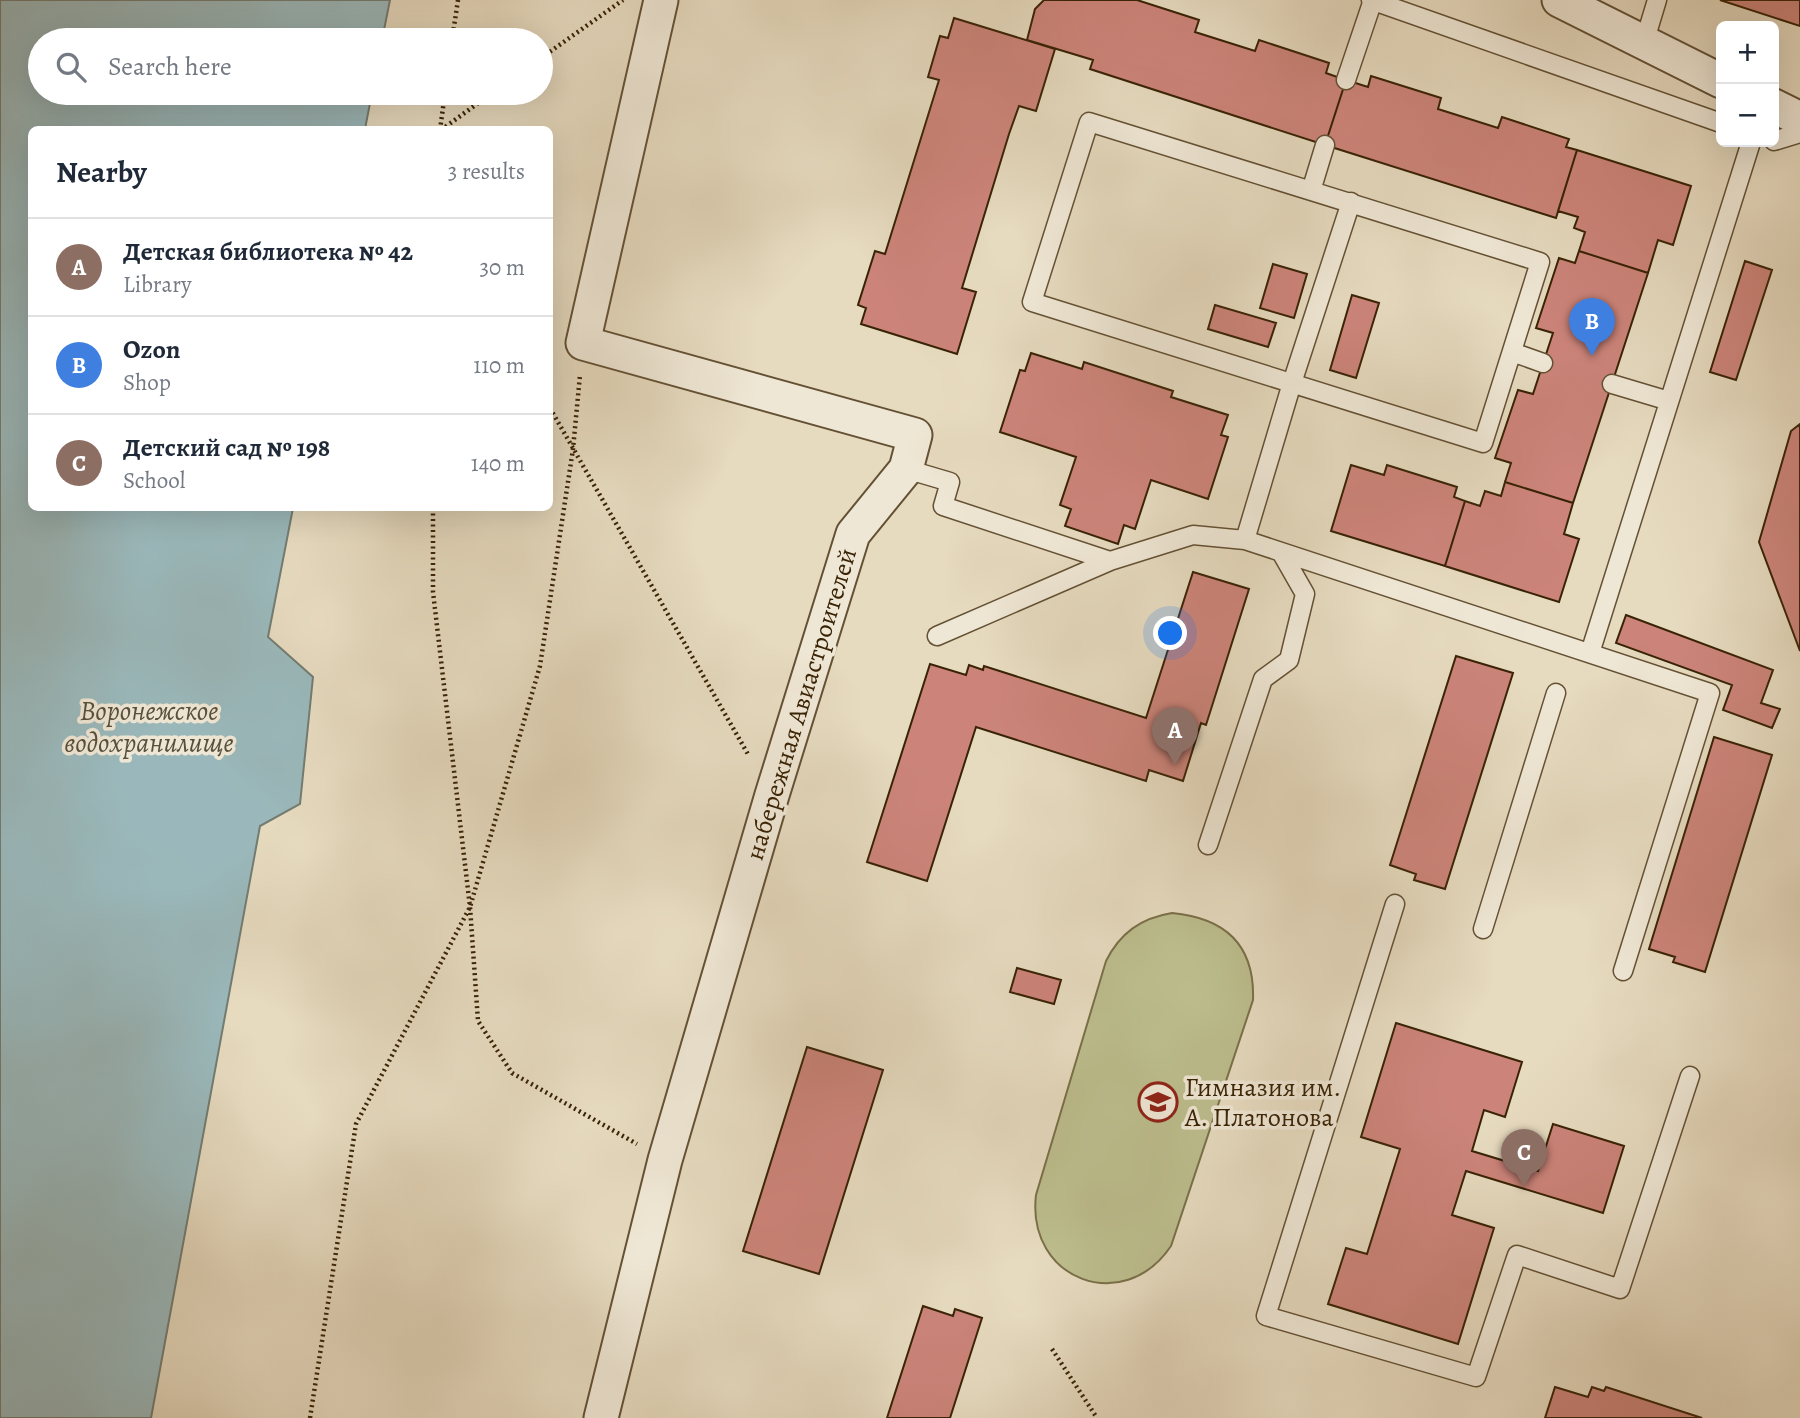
<!DOCTYPE html>
<html lang="en">
<head>
<meta charset="utf-8">
<style>
  :root { --surface:#fff; --page:#f2f2f3; --text:#1f2937; --muted:#747a83; --line:#e0e1e3; --accent:#d93025 }
  body { margin:0; font-family:Alegreya,serif; background:var(--page); color:var(--text) }
  .controls { position:absolute; right:21px; top:21px; display:grid; overflow:hidden; border-radius:10px; box-shadow:0 7px 28px #0002 }
  .controls button { width:63px; height:63px; display:grid; place-items:center; padding:0; border:0; border-bottom:2px solid var(--line); background:var(--surface); color:var(--text); font:35px sans-serif }
  .you { position:absolute; left:1171px; top:634px; width:24px; height:24px; margin:-18px; border:5px solid #fff; border-radius:50%; background:#1a73e8; box-shadow:0 0 0 10px #1a73e833 }
  .badge { display:grid; place-items:center; width:46px; height:46px; border-radius:50%; background:var(--accent); color:#fff; font-size:23px; font-weight:700 }
  .pin { position:absolute; translate:-50% -58px; filter:drop-shadow(0 2px 4px #0008) }
  .pin::after { content:''; position:absolute; top:37px; width:24px; height:21px; background:inherit; clip-path:polygon(0 0,100% 0,50% 100%) }
  .list { margin:0; padding:0; list-style:none }
  h2 { display:flex; justify-content:space-between; align-items:center; height:91px; margin:0; padding:0 28px; font-size:30px }
  h2 small { font-size:23px; font-weight:400; color:var(--muted) }
  .list li { display:grid; grid-template-columns:46px 1fr auto; gap:21px; align-items:center; box-sizing:border-box; height:98px; padding:0 28px; border-top:2px solid var(--line) }
  .list b { display:block; font-size:26px; white-space:nowrap }
  .list p { margin:0; font-size:23px; white-space:nowrap; color:var(--muted) }
  .list em { font-size:23px; font-style:normal; color:var(--muted) }
  .icon { flex:none; width:38px; height:38px; fill:none; stroke:currentColor; stroke-width:2; stroke-linecap:round; stroke-linejoin:round }
  .map { position:relative; flex:none; width:1800px; height:1418px; overflow:hidden }
  .search { position:absolute; background:var(--surface); box-shadow:0 7px 28px #0002; left:28px; top:28px; width:525px; height:77px; display:flex; align-items:center; gap:18px; box-sizing:border-box; padding:0 24px; border-radius:38px; color:var(--muted); font-size:26px }
  .panel { position:absolute; background:var(--surface); box-shadow:0 7px 28px #0002; left:28px; top:126px; width:525px; height:385px; border-radius:10px }
  .map>svg:first-child { display:block }
  .green { fill:#bcbd8d; stroke:#7a7049; stroke-width:2 }
  .water { fill:#9ab8bb; stroke:#737c72; stroke-width:2 }
  .building { fill:#cc847a; stroke:#392305; stroke-width:2 }
  .lines { fill:none; stroke-linecap:round; stroke-linejoin:round }
  .service-casing { stroke:#645134; stroke-width:21 }
  .minor-casing { stroke:#645134; stroke-width:37 }
  .path { stroke:#392305; stroke-width:4.5; stroke-dasharray:2 3.5; stroke-linecap:butt }
  .service { stroke:#efe7d5; stroke-width:18 }
  .minor { stroke:#efe7d5; stroke-width:33 }
  .labels { text-anchor:middle; dominant-baseline:central; stroke-width:7; stroke-linejoin:round; paint-order:stroke }
  .street-label { font-size:26px; fill:#392305; stroke:#efe7d5 }
  .poi-label { font-size:26px; fill:#392305; stroke:#efe7d5; text-anchor:start }
  .water-label { font-size:28px; font-style:italic; fill:#56503c; stroke:#efe7d5 }
</style>
</head>
<body>
<div class="map">
<svg width="1800" height="1418" viewBox="0 0 1800 1418">
  <rect width="100%" height="100%" fill="#e6dabf"/>
  <filter id="stains"><feTurbulence type="fractalNoise" baseFrequency=".00286" numOctaves="4"/><feColorMatrix values="0 0 0 0 .2 0 0 0 0 .09 0 0 0 0 .02 0 0 0 .5 -.17"/></filter>
  <radialGradient id="worn" r=".72"><stop offset=".6" stop-color="#630" stop-opacity="0"/><stop offset="1" stop-color="#630" stop-opacity=".3"/></radialGradient>
  <path class="green" d="M1172 913C1225 918 1255 945 1253 1000L1171 1246C1123 1317 1026 1279 1036 1195L1106 961C1120 933 1141 918 1172 913Z"/>
  <path class="water" d="M0 0H390L382 40H40V93H372L365 129 32 130V508H293L268 637 313 677 300 804 260 826 151 1418H0Z"/>
  <path class="building" d="M1044 0H1137L1199 20 1195 32 1255 51 1259 40 1329 63 1326 73 1346 80 1325 145 1090 69 1093 60 1027 40 1035 9Z
    M1720 0H1800V26Z
    M954 18 1055 49 1036 111 1019 106 1009 134 962 288 976 292 957 354 861 324 866 308 858 305 875 251 885 254 939 80 928 77 940 36 948 38Z
    M1371 76 1441 98 1438 109 1498 128 1502 117 1569 139 1566 147 1577 150 1556 218 1325 145 1346 80 1368 87Z
    M1577 150 1691 186 1673 245 1658 240 1648 273 1579 251 1585 232 1574 228 1578 217 1558 211Z
    M1579 251 1648 273 1573 503 1505 482 1511 463 1495 458 1518 390 1533 394 1553 333 1536 328 1559 258 1575 263Z
    M1745 261 1772 270 1736 380 1710 372Z
    M1273 264 1307 274 1294 318 1260 308Z
    M1352 295 1379 303 1356 378 1330 370Z
    M1215 305 1276 323 1268 347 1208 329Z
    M1031 353 1082 369 1084 362 1173 391 1171 397 1228 415 1221 435 1228 437 1208 499 1151 480 1135 529 1124 525 1118 544 1065 526 1071 509 1060 505 1076 457 1000 432 1020 370 1025 371Z
    M1800 424V651L1759 542 1791 431Z
    M1351 465 1384 475 1387 465 1457 487 1454 497 1465 501 1445 566 1331 531Z
    M1505 482 1573 503 1564 534 1579 539 1559 602 1445 566 1465 501 1480 506 1485 491 1501 496Z
    M1193 572 1249 589 1206 725 1201 723 1183 781 1149 770 1146 781 976 727 927 881 867 862 930 664 966 675 969 665 983 670 984 666 1146 718Z
    M1626 615 1773 670 1761 703 1780 709 1772 728 1723 710 1732 685 1616 643Z
    M1456 656 1513 673 1445 889 1414 880 1416 874 1390 865Z
    M1714 737 1772 755 1705 972 1673 962 1675 957 1649 949Z
    M1017 968 1061 980 1054 1004 1010 992Z
    M1396 1023 1522 1062 1505 1117 1484 1110 1472 1151 1538 1171 1553 1124 1624 1146 1603 1213 1466 1171 1452 1215 1494 1228 1458 1344 1328 1304 1346 1248 1367 1254 1400 1149 1361 1137Z
    M807 1047 883 1070 819 1274 743 1251Z
    M923 1306 953 1316 955 1309 982 1318 950 1418H887Z
    M1555 1387 1588 1397 1592 1387 1604 1391 1606 1387 1702 1418H1545Z"/>
  <g class="lines">
    <g class="service-casing">
      <path id="service" d="M1371 0 1721 123
        M1644 43 1657 0
        M1346 80 1373 0
        M1089 122 1540 262 1483 443 1032 302Z
        M1774 141 1800 133
        M1311 191 1325 145
        M1512 352 1543 363
        M1612 384 1669 401
        M906 469 950 482 943 506 1110 561 1193 535 1245 540 1710 693 1623 971
        M1245 540 1292 383 1351 202
        M937 636 1110 561
        M1590 653 1751 142
        M1208 845 1263 679 1289 660 1305 594 1281 552
        M1395 904 1266 1316 1476 1377 1517 1255 1620 1289 1690 1076
        M1483 929 1556 693"/>
    </g>
    <g class="minor-casing">
      <path id="minor" d="M1559 0 1721 81
        M1774 106 1800 119
        M601 1418 665 1160 772 795 853 534 906 469 915 435 583 343 661 0"/>
    </g>
    <path class="path" d="M452 40 458 0
      M541 58 623 0
      M440 130 445 93
      M441 130 492 93
      M550 408 749 756
      M433 508V592L470 907 478 1021 512 1073 637 1144
      M1052 1349 1097 1418
      M310 1418 356 1124 470 907 540 666 573 449 580 375"/>
    <use href="#service" class="service"/>
    <use href="#minor" class="minor"/>
  </g>
  <defs>
    <g id="school-ring" transform="scale(2.0125)"><circle r="9.5" fill="#efe7d5" stroke="#8f2418" stroke-width="1.5"/><path d="M0-5L7-2L0 1L-7-2ZM-4 1L0 2.5L4 1V4Q0 6-4 4Z" fill="#8f2418"/></g>
  </defs>
  <g fill-rule="evenodd">
    <use href="#school-ring" x="1158" y="1102"/>
  </g>
  <g class="labels">
    <g class="street-label">
      <text transform="translate(801 704) rotate(-73)">набережная Авиастроителей</text>
    </g>
    <g class="poi-label">
      <text x="1185" y="1087">Гимназия им.<tspan x="1185" dy="30">А. Платонова</tspan></text>
    </g>
    <g class="water-label">
      <text x="149" y="711">Воронежское<tspan x="149" dy="32">водохранилище</tspan></text>
    </g>
  </g>
  <rect width="100%" height="100%" filter="url(#stains)"/>
  <rect width="100%" height="100%" fill="url(#worn)"/>
</svg>
<div class="controls">
<button>+</button>
<button>−</button>
</div>
<div class="you"></div>
<div class="pin badge" style="left:1175px;top:765px;background:#8d6e63">A</div>
<div class="pin badge" style="left:1592px;top:356px;background:#3f7fe0">B</div>
<div class="pin badge" style="left:1524px;top:1187px;background:#8d6e63">C</div>
<div class="search"><svg class="icon" aria-label="search" viewBox="0 0 24 24"><circle cx="10" cy="10" r="6"/><path d="M15 15l6 6"/></svg>Search here</div>
<section class="panel">
<h2>Nearby<small>3 results</small></h2>
<ul class="list">
<li><span class="badge" style="background:#8d6e63">A</span><div><b>Детская библиотека № 42</b><p>Library</p></div><em>30 m</em></li>
<li><span class="badge" style="background:#3f7fe0">B</span><div><b>Ozon</b><p>Shop</p></div><em>110 m</em></li>
<li><span class="badge" style="background:#8d6e63">C</span><div><b>Детский сад № 198</b><p>School</p></div><em>140 m</em></li>
</ul>
</section>
</div>
</body>
</html>
